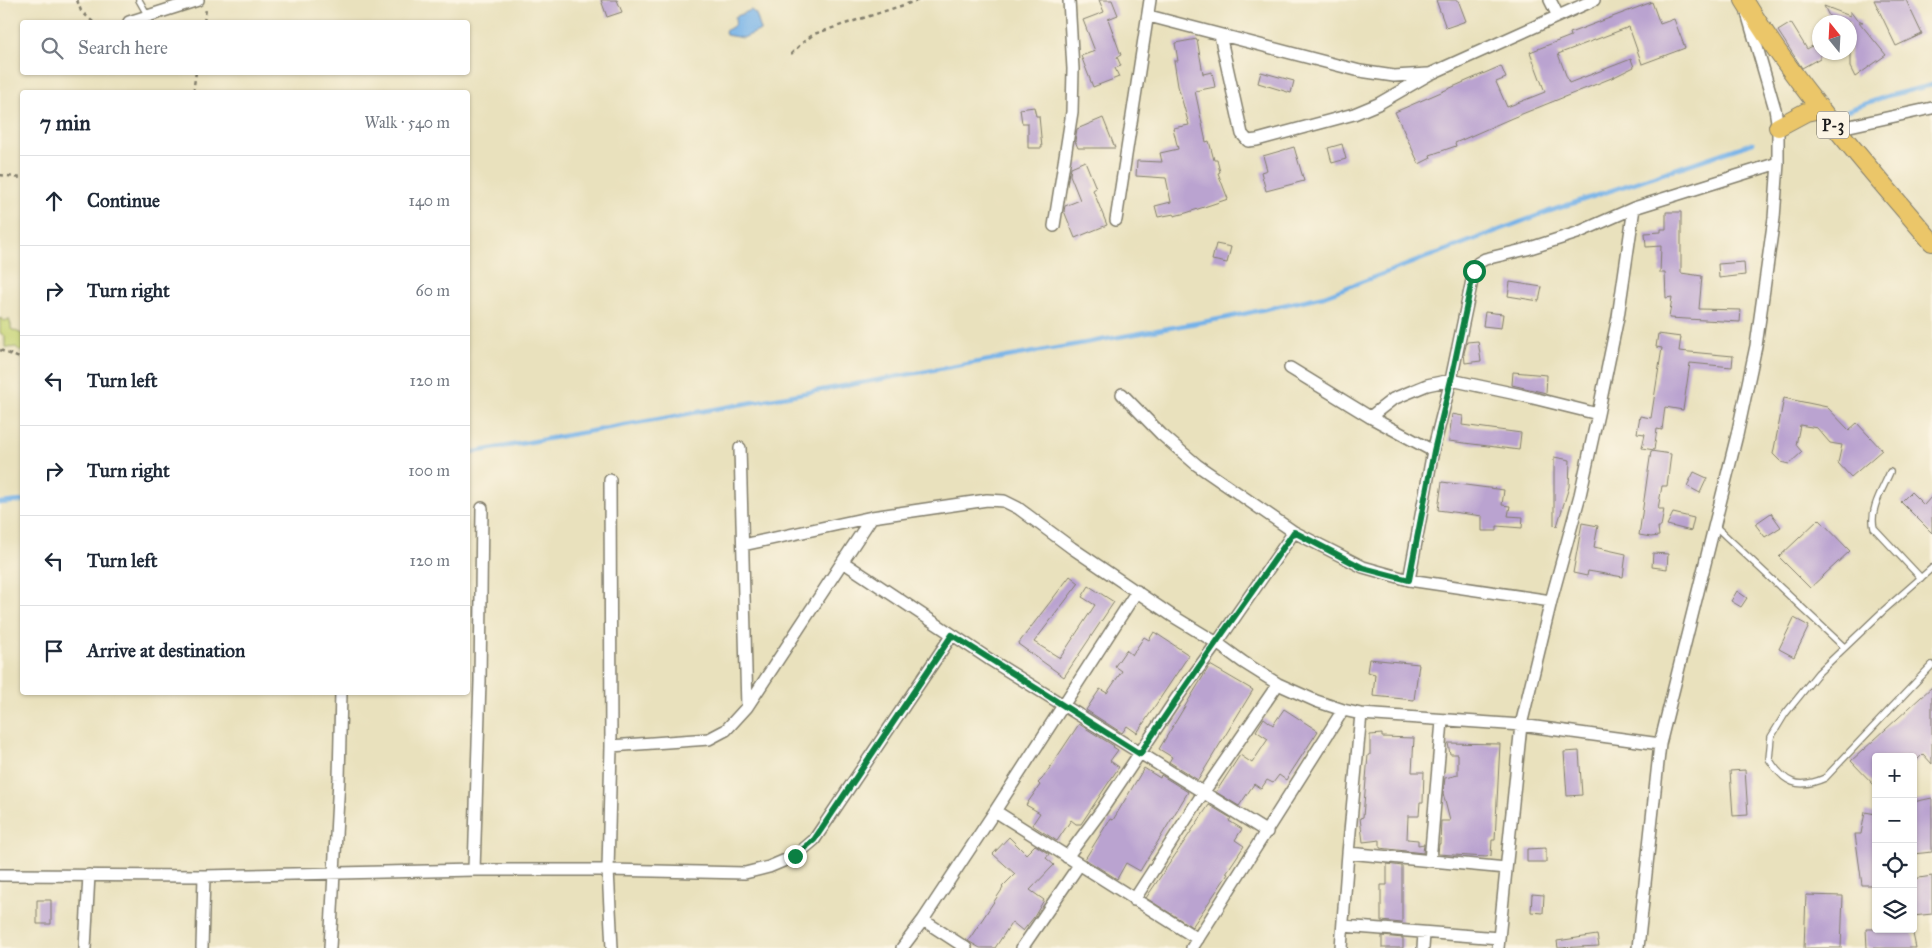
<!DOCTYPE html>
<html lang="en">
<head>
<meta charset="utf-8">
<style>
  :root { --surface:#fff; --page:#f6f6f7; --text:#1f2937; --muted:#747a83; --line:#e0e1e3 }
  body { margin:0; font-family:"IM FELL Great Primer",serif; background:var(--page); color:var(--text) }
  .controls { position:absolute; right:15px; bottom:15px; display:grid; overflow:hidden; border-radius:5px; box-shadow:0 1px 4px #0004 }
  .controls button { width:45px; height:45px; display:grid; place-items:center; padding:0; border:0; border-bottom:1px solid var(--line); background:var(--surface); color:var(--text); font:25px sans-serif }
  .compass { position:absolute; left:1812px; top:15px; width:45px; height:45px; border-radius:50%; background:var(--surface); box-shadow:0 1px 4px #0004; rotate:342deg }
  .stop { position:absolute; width:15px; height:15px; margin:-11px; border:4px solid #0b8043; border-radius:50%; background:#fff }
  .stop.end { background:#0b8043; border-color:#fff; box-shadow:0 1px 5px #0008 }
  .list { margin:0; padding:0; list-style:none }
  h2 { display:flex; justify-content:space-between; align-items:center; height:65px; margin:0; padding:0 20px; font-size:21px }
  h2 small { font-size:16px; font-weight:400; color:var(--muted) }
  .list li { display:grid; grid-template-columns:32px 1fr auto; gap:15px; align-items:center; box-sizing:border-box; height:90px; padding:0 20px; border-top:1px solid var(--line) }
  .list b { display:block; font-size:19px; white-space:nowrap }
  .list em { font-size:16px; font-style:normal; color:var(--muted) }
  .icon { flex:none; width:28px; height:28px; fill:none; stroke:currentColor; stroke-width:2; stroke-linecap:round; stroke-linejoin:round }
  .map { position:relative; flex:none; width:1932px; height:948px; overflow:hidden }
  .search { position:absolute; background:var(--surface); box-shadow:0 1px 4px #0004; left:20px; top:20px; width:450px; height:55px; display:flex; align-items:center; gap:12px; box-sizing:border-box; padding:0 18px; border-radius:5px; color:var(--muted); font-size:19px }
  .panel { position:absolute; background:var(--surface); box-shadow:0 1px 4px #0004; left:20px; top:90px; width:450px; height:605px; border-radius:5px }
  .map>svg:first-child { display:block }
  .green { fill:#c6d476; stroke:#717849 }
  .water { fill:#76b2e8; stroke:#496782 }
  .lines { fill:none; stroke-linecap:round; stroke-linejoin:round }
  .stream { stroke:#76b2e8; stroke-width:4.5 }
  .building { fill:#baa3d0 }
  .lane-casing { stroke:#827e6c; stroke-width:8 }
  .street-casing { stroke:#827e6c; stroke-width:14 }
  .primary-casing { stroke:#827e6c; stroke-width:20 }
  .path { stroke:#827e6c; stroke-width:2.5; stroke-dasharray:4 4; stroke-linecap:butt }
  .lane { stroke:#fff; stroke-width:5.5 }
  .street { stroke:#fff; stroke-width:11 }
  .primary { stroke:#ebc669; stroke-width:18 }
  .route { stroke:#0b8043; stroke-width:6 }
  .labels { text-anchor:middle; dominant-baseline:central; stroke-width:4.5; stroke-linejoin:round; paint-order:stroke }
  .shield { fill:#fcf5e5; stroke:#5f5d58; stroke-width:1 }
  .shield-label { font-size:16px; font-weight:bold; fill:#1c1c1c }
</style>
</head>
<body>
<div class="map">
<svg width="1932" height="948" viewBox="0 0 1932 948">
  <rect width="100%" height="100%" fill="#fcf5e5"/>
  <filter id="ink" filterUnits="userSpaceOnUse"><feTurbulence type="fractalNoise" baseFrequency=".02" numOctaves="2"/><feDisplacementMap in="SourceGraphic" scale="10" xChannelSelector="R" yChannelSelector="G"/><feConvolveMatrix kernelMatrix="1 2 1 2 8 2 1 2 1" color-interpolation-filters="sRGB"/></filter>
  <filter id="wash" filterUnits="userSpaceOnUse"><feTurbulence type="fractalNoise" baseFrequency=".0096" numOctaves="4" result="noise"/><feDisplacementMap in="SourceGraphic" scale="20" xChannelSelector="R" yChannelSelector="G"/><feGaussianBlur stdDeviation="1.12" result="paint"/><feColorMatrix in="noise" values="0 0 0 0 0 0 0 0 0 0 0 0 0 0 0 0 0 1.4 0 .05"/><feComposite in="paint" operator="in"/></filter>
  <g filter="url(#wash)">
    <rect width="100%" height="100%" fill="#e9e1bd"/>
    <path class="green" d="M0 318 5 321 9 319 11 325V329L22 334V351H20L16 347 8 348 5 347V336L0 333Z"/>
    <path class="water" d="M751 10 756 14 761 30 743 38 726 35 725 31C732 27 737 26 735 17Z"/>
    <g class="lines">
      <path class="stream" d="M1848 110 1887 96 1932 85
        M468 453 1225 318 1324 296 1547 212 1753 143
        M0 503 22 501"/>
    </g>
    <g id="blocks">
      <path class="building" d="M601 0H617L622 12 607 17Z
        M1099 0H1112L1118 15 1108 19 1121 55 1117 57 1121 66 1115 68 1119 77 1093 87 1081 56 1095 51 1083 20 1104 12Z
        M1436 0H1458L1466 21 1446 28Z
        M1874 0H1906L1922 34 1896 46Z
        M1652 2 1660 24 1674 19 1685 48 1642 64 1629 27 1558 54 1569 83 1631 59 1634 67 1614 77 1512 118 1455 143 1456 146 1430 155 1431 158 1419 164 1395 112 1501 66 1506 78 1496 82 1507 107 1545 92 1530 52 1571 36 1570 33Z
        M1824 6 1850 16V11L1856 19 1863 22H1859L1886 55 1855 77 1850 67V22H1832Z
        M1791 23 1807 49 1820 42V58L1802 68 1778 31Z
        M1197 39 1203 74 1212 72 1215 87 1195 91 1206 142 1209 141 1214 160H1217L1220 172 1218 173 1228 199 1186 213 1174 216V214L1158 217 1155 206 1171 202 1166 178 1136 176 1137 161 1162 162 1160 153 1178 149 1173 128 1189 125 1178 86 1174 61H1178L1175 43Z
        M1261 72 1294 81 1291 93 1258 83Z
        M1034 107 1036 116H1039L1042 148H1028V123H1022L1020 109Z
        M1103 118 1115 148H1078L1075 141 1077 129Z
        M1342 144 1346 159 1332 163 1328 148Z
        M1294 147 1304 181 1266 191 1261 172 1267 170 1263 156Z
        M1085 161 1096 188 1093 190 1107 225 1075 238 1064 211 1065 206 1080 200 1070 175 1071 167Z
        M1666 212H1681V273L1702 276 1699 309 1741 310 1740 322 1669 318 1672 297 1666 298 1665 273H1660L1661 246 1646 247 1645 233 1661 232V229H1666Z
        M1216 244 1231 247 1227 263 1212 260Z
        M1744 262 1745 275 1719 278 1718 264Z
        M1510 282 1542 287 1539 301 1508 296Z
        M1485 312 1503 314 1501 328 1483 326Z
        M1658 334 1681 337 1679 351 1733 356 1732 367 1690 363 1683 410 1665 407 1662 430 1657 429 1654 450 1642 448 1645 434 1637 433 1640 416 1651 418 1662 348 1656 347Z
        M1478 341 1481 361 1465 363 1464 353 1467 342Z
        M1513 372 1547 375 1546 393 1512 385Z
        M1784 398 1827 407 1849 430 1857 423 1882 450 1851 477 1838 463 1842 445 1830 443 1817 428 1800 425 1796 445 1802 452 1789 464 1781 462 1773 454Z
        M1452 414 1463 416 1462 425 1521 433 1519 450 1449 441Z
        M1651 451 1671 454 1667 486H1662L1658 509H1664L1661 527H1658L1659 536 1651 537 1639 535Z
        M1554 457 1570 460 1569 487 1557 526 1554 525Z
        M1694 472 1707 478 1700 493 1687 486Z
        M1442 482 1504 490 1502 505 1510 506 1508 516 1523 517 1522 528 1497 526V531H1482V516L1438 510Z
        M1911 492 1924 505 1932 496V533L1901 502Z
        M1673 513 1694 518 1691 531 1667 525Z
        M1771 513 1781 527 1765 537 1755 524Z
        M1819 519 1850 551 1810 588 1779 557Z
        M1582 523 1598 526 1594 547 1626 554 1623 577 1588 571 1587 576 1573 573Z
        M1653 553 1668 554 1667 569 1652 567Z
        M1070 576 1079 583 1034 642 1060 658 1095 605 1082 597 1089 586 1114 602 1064 677 1018 644Z
        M1737 591 1747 598 1741 607 1731 601Z
        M1794 618 1809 626 1794 657 1779 649Z
        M1154 632 1189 655 1137 733 1127 726 1122 733 1086 710 1100 689 1107 693 1122 671 1115 666 1126 650 1132 655 1144 637 1149 640Z
        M1369 659 1419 664 1414 700 1373 696 1375 674 1367 672Z
        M1210 665 1253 690 1198 780 1169 762 1172 757 1159 749Z
        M1932 687V764L1923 754 1913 764V757H1876V787L1851 761Z
        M1284 709 1318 731 1286 780 1279 775 1273 783 1267 780 1261 789 1254 784 1239 806 1216 792 1240 755 1252 763 1268 739 1256 731 1264 718 1273 725Z
        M1079 724 1114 746 1113 747 1118 750 1110 761 1119 767 1081 824H1076L1071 820 1057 841 1032 825 1040 813 1026 805 1040 785 1038 783 1043 778Z
        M1382 734V737L1414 738 1412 772H1424L1423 802H1420L1419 816H1408L1407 839 1418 840V845L1424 844 1423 853 1380 848V840L1363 842 1360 818 1363 817 1368 755H1370V735Z
        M1448 743 1500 744 1495 840H1492L1491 856 1486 857 1438 854 1439 844H1440L1441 821H1450L1443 793 1445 778 1458 775V754H1450Z
        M1579 751 1582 795 1567 796 1564 752Z
        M1144 768 1160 778 1161 775 1188 792 1140 871 1126 863 1117 879 1085 859 1110 819 1113 820Z
        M1745 770 1748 815 1733 816 1730 771Z
        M1932 798V852L1913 854V802Z
        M1209 805 1231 818 1229 821 1242 829 1235 840 1244 846 1226 873 1228 874 1192 927 1146 898Z
        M1865 812 1876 814V885H1862L1855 834H1861Z
        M1009 837 1026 854 1035 845 1049 854 1046 858 1054 865 1030 890 1044 900 1034 917 1023 931 1012 922 995 948H980L968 941 1003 888 1002 887 1015 874 993 854Z
        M1546 848V862H1527V849Z
        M1387 864 1402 866V923L1381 921V885H1387Z
        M1932 876V914L1913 916V879Z
        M1532 894 1544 895 1543 913 1531 912Z
        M1806 895 1843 896 1841 948H1804Z
        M37 900H51V924H37Z
        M1866 929H1912L1916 948H1867Z
        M1597 935 1599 946 1558 948 1557 941Z
        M1382 936 1403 938V948H1382Z"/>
    </g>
  </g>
  <g filter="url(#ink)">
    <use href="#blocks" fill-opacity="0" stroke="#827e6c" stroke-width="1"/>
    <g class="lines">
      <g class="lane-casing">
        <path id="lane" d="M139 0 148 16
          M1890 472C1883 489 1869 509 1874 528L1921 578
          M1715 526 1844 647
          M1932 568 1883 611 1818 673 1785 714 1771 737 1769 759C1784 783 1798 790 1825 778L1932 665"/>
      </g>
      <g class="street-casing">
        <path id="street" d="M1550 0 1558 16
          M1149 16 1360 71 1394 76 1428 74
          M129 22 198 0
          M1220 35 1242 134 1248 141 1257 140 1354 114 1378 104 1430 74 1594 0
          M1836 129 1932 108
          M1116 220 1150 0
          M1054 226 1072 112 1073 69 1069 0
          M1290 368 1370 417 1433 451
          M1122 394 1161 434 1197 465 1294 532 1363 567 1409 580 1551 601
          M1370 417 1393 399 1427 385 1451 380 1521 395 1598 414
          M740 448 747 707
          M610 480 611 746 608 870 612 948
          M743 545 872 517 987 500 1004 501 1018 508 1072 548 1171 615 1217 643 1243 662 1278 684 1316 701 1343 710 1361 714 1521 725 1660 744
          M843 562 989 659 1267 832
          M1409 580 1433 451 1451 380 1474 271 1478 263 1485 259 1527 249 1577 233 1634 208 1778 163
          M611 746 709 739 726 730 747 707 872 517
          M995 811 1198 939
          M1348 853 1506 868
          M1067 857 1101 811 1176 699 1217 643 1294 532
          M1430 861 1442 721
          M474 870 480 681 482 508
          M0 875 204 876 474 870H608L745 873 769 867 795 856 814 840 952 635
          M1134 900 1203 793 1278 684
          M923 920 966 948
          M1343 926 1499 938
          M85 948 89 875
          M202 948 204 876
          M330 948 339 779 341 692
          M902 948 923 920 995 811 1137 591
          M1022 948 1079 865
          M1192 948 1343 710
          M1341 948 1348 853 1361 714
          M1423 948 1424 934
          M1498 948 1521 725 1551 601 1580 495 1598 414 1618 317 1634 208
          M1638 948 1660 744 1737 435 1756 346 1774 218 1778 163V127L1775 109 1747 13"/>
      </g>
      <g class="primary-casing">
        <path id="primary" d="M1744 0C1797 88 1866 164 1932 242
          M1778 127 1806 112 1820 109"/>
      </g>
      <path class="path" d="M77 0 81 11 93 22
        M204 22 206 9
        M791 54 802 43 814 34 919 0
        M193 92 196 72
        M0 175 22 178
        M0 350 22 359"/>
      <use href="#lane" class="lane"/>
      <use href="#street" class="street"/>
      <use href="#primary" class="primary"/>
    </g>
  </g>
  <g class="lines" filter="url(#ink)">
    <path class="route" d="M795 856 814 840 952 635 1140 754C1189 678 1243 606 1294 532L1363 568 1409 580 1434 451 1451 380 1474 271"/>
  </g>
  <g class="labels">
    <rect class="shield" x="1817" y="111.5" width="32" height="27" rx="4"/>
    <g class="shield-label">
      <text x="1833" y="125">P-3</text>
    </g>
  </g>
</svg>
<div class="controls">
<button>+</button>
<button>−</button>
<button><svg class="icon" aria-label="locate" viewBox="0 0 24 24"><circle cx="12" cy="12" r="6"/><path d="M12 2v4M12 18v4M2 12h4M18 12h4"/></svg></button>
<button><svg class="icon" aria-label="layers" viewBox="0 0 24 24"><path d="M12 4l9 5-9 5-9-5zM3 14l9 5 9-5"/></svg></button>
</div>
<svg class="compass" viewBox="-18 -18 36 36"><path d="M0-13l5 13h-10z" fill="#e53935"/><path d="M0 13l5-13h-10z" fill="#747a83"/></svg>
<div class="stop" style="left:1474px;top:271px"></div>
<div class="stop end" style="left:795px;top:856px"></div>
<div class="search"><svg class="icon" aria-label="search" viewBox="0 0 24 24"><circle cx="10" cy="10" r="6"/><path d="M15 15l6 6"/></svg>Search here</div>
<section class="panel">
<h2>7 min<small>Walk · 540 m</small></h2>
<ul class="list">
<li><svg class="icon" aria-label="ahead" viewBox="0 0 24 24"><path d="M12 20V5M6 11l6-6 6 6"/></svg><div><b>Continue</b></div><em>140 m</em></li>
<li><svg class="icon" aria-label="right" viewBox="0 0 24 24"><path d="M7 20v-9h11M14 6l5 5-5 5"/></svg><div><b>Turn right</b></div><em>60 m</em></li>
<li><svg class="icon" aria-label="left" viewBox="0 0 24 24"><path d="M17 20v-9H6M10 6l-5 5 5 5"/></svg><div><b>Turn left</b></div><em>120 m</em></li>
<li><svg class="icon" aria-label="right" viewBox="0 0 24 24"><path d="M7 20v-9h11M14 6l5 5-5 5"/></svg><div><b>Turn right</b></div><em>100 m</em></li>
<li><svg class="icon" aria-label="left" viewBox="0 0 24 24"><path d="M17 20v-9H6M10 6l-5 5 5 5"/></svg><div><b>Turn left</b></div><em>120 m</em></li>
<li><svg class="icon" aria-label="arrive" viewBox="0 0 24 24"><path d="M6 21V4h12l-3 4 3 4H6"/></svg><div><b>Arrive at destination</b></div></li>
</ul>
</section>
</div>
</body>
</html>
